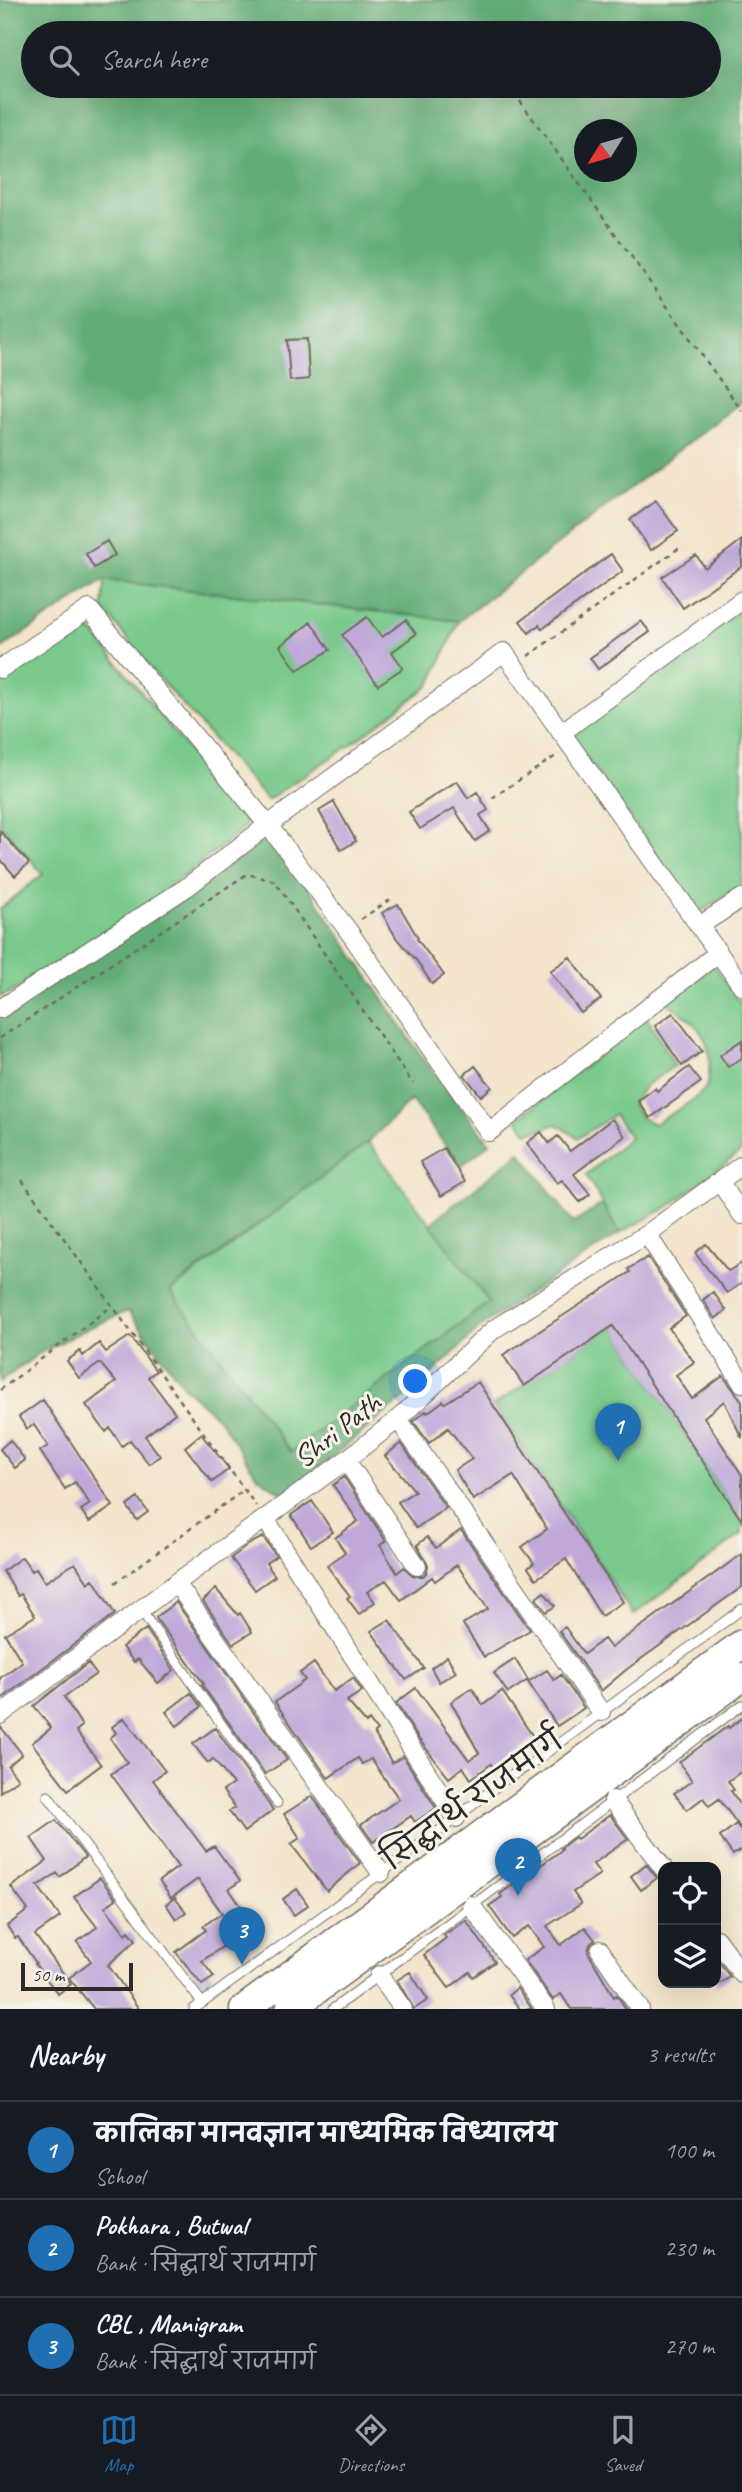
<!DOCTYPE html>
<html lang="en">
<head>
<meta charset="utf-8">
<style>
  :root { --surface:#171b24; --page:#242831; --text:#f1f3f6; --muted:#9ea1a6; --line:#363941; --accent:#1f6fb2 }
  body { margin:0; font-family:Caveat,"Playpen Sans Deva",sans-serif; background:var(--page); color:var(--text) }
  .controls { position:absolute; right:21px; bottom:21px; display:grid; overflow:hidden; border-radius:14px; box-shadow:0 7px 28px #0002 }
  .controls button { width:63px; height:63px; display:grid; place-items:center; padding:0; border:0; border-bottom:2px solid var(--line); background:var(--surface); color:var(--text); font:35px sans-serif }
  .compass { position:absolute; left:574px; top:119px; width:63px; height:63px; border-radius:50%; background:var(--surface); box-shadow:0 7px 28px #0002; rotate:233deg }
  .scale { position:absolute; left:21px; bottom:18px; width:112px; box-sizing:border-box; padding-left:7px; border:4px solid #2b2b2b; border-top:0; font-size:19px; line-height:24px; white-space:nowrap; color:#2b2b2b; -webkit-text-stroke:5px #f7f3e8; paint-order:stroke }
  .you { position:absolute; left:416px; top:1382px; width:24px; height:24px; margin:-18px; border:5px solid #fff; border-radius:50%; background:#1a73e8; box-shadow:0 0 0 10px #1a73e833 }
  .badge { display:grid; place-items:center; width:46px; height:46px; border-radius:50%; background:var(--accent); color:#fff; font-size:23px; font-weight:700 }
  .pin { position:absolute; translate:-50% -58px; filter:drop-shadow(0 2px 4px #0008) }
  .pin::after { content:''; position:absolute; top:37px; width:24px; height:21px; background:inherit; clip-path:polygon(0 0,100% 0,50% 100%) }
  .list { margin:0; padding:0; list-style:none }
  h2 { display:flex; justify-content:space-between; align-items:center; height:91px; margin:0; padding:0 28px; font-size:30px }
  h2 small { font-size:23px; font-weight:400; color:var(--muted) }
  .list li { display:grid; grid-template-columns:46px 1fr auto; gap:21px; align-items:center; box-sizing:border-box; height:98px; padding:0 28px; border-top:2px solid var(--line) }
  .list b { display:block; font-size:26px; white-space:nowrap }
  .list p { margin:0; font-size:23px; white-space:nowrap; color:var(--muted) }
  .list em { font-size:23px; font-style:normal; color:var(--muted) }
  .icon { flex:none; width:38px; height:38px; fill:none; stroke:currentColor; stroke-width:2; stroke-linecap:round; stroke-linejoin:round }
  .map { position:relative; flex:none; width:742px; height:2009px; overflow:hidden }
  .search { position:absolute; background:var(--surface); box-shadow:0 7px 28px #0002; left:21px; right:21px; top:21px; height:77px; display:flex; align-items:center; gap:18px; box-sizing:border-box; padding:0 24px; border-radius:38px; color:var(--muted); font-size:26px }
  .sheet { height:385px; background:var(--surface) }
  nav { display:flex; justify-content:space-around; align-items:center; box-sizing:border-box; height:98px; border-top:2px solid var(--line); background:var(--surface); font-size:19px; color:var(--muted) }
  nav a { display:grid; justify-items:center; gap:4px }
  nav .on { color:var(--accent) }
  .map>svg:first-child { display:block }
  .green { fill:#78c98b; stroke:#527a5b; stroke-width:2 }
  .forest { fill:#62ad77; stroke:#466c51; stroke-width:2; fill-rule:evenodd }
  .building { fill:#c0a9d9 }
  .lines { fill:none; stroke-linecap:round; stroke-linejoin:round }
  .service-casing { stroke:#716c63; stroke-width:11 }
  .minor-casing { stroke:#716c63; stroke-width:20 }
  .trunk-casing { stroke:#716c63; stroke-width:31 }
  .path { stroke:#716c63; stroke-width:2.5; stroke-dasharray:5 5; stroke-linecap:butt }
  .service { stroke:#fff; stroke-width:9 }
  .minor { stroke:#fff; stroke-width:18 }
  .trunk { stroke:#fff; stroke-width:28 }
  .labels { text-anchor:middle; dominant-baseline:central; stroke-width:6; stroke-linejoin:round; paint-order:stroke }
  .street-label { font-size:30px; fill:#2b2b2b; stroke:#f7f3e8 }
</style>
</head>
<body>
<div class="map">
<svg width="742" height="2009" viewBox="0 0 742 2009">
  <rect width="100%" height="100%" fill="#f7f3e8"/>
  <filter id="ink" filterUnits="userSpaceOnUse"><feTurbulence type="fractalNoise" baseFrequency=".0143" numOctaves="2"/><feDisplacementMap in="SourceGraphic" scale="14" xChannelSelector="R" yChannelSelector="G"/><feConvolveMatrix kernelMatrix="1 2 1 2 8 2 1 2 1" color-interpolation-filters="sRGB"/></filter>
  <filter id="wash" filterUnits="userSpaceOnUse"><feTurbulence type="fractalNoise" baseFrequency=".00686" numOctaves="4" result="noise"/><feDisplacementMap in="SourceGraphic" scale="28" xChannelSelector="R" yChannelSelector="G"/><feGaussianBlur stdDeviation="1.57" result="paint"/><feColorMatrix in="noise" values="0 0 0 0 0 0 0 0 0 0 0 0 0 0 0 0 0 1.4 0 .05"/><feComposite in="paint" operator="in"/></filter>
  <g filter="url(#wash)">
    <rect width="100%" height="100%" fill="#f3e4cb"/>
    <path class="green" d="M105 580 459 621 430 685 353 743 267 800 150 668 103 608Z
      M742 610V884L699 913 569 734Z
      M91 630 247 823 241 831 143 908 12 992 0 997V909L43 874 0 824V682Z
      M713 964 742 1005V1151L668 1207 620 1233 586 1175 630 1137 614 1115 578 1138 557 1124 528 1133 517 1119 647 1018 675 1066 646 1085 632 1104 641 1117 654 1124C668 1115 698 1100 707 1086 709 1082 709 1074 709 1070 714 1036 691 1018 666 1002Z
      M368 1142 490 1302 291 1452 170 1292Z
      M613 1326 742 1521V1534L633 1615 494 1405Z"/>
    <path class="forest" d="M0 0H742V401L459 621 105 580 0 649ZM33 33H709V86H33ZM584 130H626V172H584Z
      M273 835 426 1063 490 1143 461 1166 411 1100 368 1142 170 1291 291 1452 489 1302 430 1224 520 1152 574 1223 602 1204 620 1233 484 1324 419 1386 285 1495 257 1476 219 1419 185 1388 128 1311 84 1330 38 1354 0 1382V1016L155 916Z"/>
    <g id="blocks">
      <path class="building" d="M307 339 309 379 290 381 287 340Z
        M656 501 678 531 651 550 630 520Z
        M742 540V566L683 608 662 577 696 555 705 568Z
        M107 541 115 555 94 568 86 554Z
        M611 554 623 571 542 629 539 625 529 633 520 621Z
        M367 617 382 637 406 620 416 634 392 652 403 668 378 685 342 635Z
        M641 621 650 632 598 669 590 658Z
        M311 622 330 650 297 670 280 646Z
        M457 781 468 798 477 792 488 810 480 815 490 831 475 841 454 808 420 829 409 812Z
        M334 802 356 841 341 850 319 811Z
        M0 831 29 863 15 876 0 859Z
        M398 904 418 938 417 939 444 975 432 984 417 961 397 939 382 913Z
        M570 957 601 999 581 1013 550 971Z
        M673 1013 702 1051 682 1066 655 1026Z
        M742 1040V1058L728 1067 720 1055Z
        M475 1066 492 1087 481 1096 464 1075Z
        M689 1067 701 1082 650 1118 638 1101 655 1088 657 1091Z
        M612 1119 625 1136 574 1174 590 1194 580 1202 562 1180 557 1183 527 1143 541 1132 549 1143 558 1136 570 1151Z
        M444 1148 465 1182 441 1196 420 1162Z
        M706 1244 728 1271 742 1263V1283L727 1293 695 1253Z
        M648 1257 686 1316 669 1328 694 1362 676 1375 692 1399 723 1376 742 1401V1438L724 1401 704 1417 742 1475V1521L613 1326 524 1386 503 1355 630 1272 628 1269Z
        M713 1292 726 1310 715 1319 703 1300Z
        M130 1336 156 1371 148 1377 175 1413 145 1436 160 1456 149 1464 130 1440 122 1446 110 1428 106 1432 86 1405 116 1382 100 1363 79 1378 67 1361 80 1351 83 1356 99 1343 106 1352Z
        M478 1382 623 1602 601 1616 566 1559 536 1579 528 1568 534 1563 522 1547 547 1529 513 1475 473 1500 455 1470 472 1459 448 1428 429 1443 413 1421 426 1411 427 1413 443 1401 445 1403Z
        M43 1400 113 1506 89 1522 81 1510 90 1504 75 1482 65 1489 40 1451 48 1446 34 1425 27 1429 19 1417Z
        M201 1434 229 1469 212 1482 185 1447Z
        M10 1440 25 1460 15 1468 0 1449Z
        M401 1443 446 1508 416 1528 398 1502 415 1491 385 1456Z
        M344 1477 386 1541 380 1545 397 1573 404 1567 413 1576H423L427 1572 428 1565 417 1545 427 1537 436 1548 461 1530 530 1630 484 1657 463 1624 488 1609 457 1565 435 1581 432 1577 401 1600 386 1580 367 1592 375 1602 359 1614 347 1598 350 1596 327 1566 345 1552 335 1538 358 1521 333 1485Z
        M138 1498 148 1512 137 1520 127 1506Z
        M312 1501 333 1532 311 1546 291 1515Z
        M263 1537 276 1556 266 1563 275 1576 255 1590 231 1558 251 1543Z
        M742 1554V1587L627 1669 601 1691 559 1631 565 1627 584 1654 604 1639 611 1648Z
        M22 1557 32 1571 36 1568 45 1582 75 1563 88 1583 93 1579 115 1614 0 1700V1678L22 1662 5 1634 35 1616 21 1594 18 1596 3 1571Z
        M216 1589 238 1615 240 1613 252 1632 233 1644 203 1601Z
        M544 1592 555 1606 546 1612 536 1598Z
        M176 1602 287 1760 265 1774 202 1685 204 1684 157 1620 156 1617Z
        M389 1620 424 1668 406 1680 371 1631Z
        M146 1629 174 1670 158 1683 138 1659 134 1662 122 1647Z
        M447 1656 456 1672 439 1682 431 1668Z
        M515 1659 528 1680 508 1693 494 1673Z
        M88 1663 96 1674 64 1697 82 1726 76 1731 101 1765 68 1790 32 1743 51 1728 34 1706Z
        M314 1663 334 1691 353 1678 362 1691 347 1701 366 1723 369 1720 377 1731 374 1733 392 1763 403 1756 436 1808 415 1822 411 1816 373 1842 361 1825 399 1799 371 1759 362 1764 358 1758 328 1778 275 1702 305 1680 300 1673Z
        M547 1670 554 1680 561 1675 584 1708 557 1726 528 1682Z
        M416 1688 469 1760 479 1753 451 1702 472 1688 483 1705 502 1691 534 1738 493 1767 491 1764 471 1779 463 1767 449 1778 418 1738 396 1703Z
        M191 1693 201 1707 177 1726 166 1712Z
        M124 1718 165 1771 153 1780 206 1851 214 1846 240 1881 229 1889 258 1930 242 1942 238 1936 202 1961 214 1977 202 1985 176 1952 206 1930 203 1926 222 1913 198 1879 171 1898 159 1881 178 1867 111 1774 127 1762 110 1738 116 1733 112 1727Z
        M742 1718V1771L728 1781 734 1790 731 1791 742 1807V1830L719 1799 709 1806 703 1798 687 1810 674 1793 692 1781 679 1762 728 1726 729 1728Z
        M0 1726 22 1754 8 1766 18 1779 0 1792Z
        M215 1728 273 1810 244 1832 229 1811 235 1808 223 1791 233 1784 213 1759 208 1763 193 1744Z
        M312 1796 360 1863 327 1891 291 1844 300 1838 284 1814Z
        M610 1815 628 1839 593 1864 600 1874 573 1892 581 1904 547 1926 561 1945 585 1927 595 1940 590 1944 588 1952 614 1997 617 1995 626 2009H571L561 1994 553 2000 525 1960 544 1947 529 1926 512 1938 489 1906 502 1897 500 1894 562 1850 561 1848 575 1837 577 1839Z
        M56 1820 85 1857 60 1877 57 1873 38 1886 60 1917 35 1935 71 1984 58 1994 35 1964 36 1963 18 1937 15 1938 7 1926 28 1910 11 1887 47 1861 31 1838Z
        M736 1824 742 1832V1849L733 1855 720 1837Z
        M646 1864 657 1878 641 1890 631 1876Z
        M100 1878 116 1899 105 1907 126 1934 129 1931 136 1940 108 1965 139 2009H94L69 1978 91 1961 77 1942 97 1927 74 1897Z
        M297 1889 308 1905 294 1915 283 1899Z
        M175 1898 186 1912 176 1919 166 1904Z
        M466 1920 495 1962 473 1977 470 1972 449 1988 424 1955 446 1938 444 1935Z
        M719 1962 730 1977 716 1986V1964Z
        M410 1972 428 2000 414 2009 397 1980Z
        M517 1988 532 2009H520L509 1995Z"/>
    </g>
  </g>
  <g filter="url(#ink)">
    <use href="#blocks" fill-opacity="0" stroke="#716c63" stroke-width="2"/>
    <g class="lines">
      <g class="service-casing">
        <path id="service" d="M140 1609 277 1803
          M48 1796 202 2003
          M194 2009 450 1823 503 1781 531 1764 742 1609
          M333 2009 742 1705"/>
      </g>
      <g class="minor-casing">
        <path id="minor" d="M0 669 89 609 268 825 187 887 0 1009
          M561 733 742 600
          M699 926 742 898
          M718 953 489 1132 347 929 268 825 504 652 742 986
          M720 1182 742 1215
          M647 1234 742 1383
          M398 1419 601 1712
          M346 1460 417 1566
          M266 1520 456 1818
          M176 1583 381 1873
          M0 1715 176 1583 346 1460 398 1419 494 1329 647 1234 742 1165
          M613 1800 663 1868
          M471 1905 546 2009
          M716 1939 742 1974
          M600 1950 640 2009
          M379 1975 403 2009"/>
      </g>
      <g class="trunk-casing">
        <path id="trunk" d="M244 2009 742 1644
          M290 2009 742 1677"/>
      </g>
      <path class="path" d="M520 101 742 411
        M528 656 679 548
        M492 798 559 754
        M361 919 393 898
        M0 1038 247 874 275 881 413 1084
        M22 1180 256 1506
        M0 1390 112 1306
        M115 1583 244 1490"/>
      <use href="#service" class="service"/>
      <use href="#minor" class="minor"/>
      <use href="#trunk" class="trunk"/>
    </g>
  </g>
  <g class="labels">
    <g class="street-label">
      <text transform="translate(337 1430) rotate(-38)">Shri Path</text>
      <text transform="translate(473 1800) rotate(-36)">सिद्धार्थ राजमार्ग</text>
    </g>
  </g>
</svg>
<div class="controls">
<button><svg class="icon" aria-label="locate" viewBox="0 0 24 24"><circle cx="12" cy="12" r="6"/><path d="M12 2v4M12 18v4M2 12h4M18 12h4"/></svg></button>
<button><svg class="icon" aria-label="layers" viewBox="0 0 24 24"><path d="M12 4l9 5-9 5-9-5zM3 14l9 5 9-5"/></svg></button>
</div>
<svg class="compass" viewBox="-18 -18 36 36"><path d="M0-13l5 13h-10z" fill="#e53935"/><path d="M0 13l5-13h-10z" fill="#9ea1a6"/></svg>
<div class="scale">50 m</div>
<div class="you"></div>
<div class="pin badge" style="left:618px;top:1461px">1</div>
<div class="pin badge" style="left:518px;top:1896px">2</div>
<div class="pin badge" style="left:242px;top:1965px">3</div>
<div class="search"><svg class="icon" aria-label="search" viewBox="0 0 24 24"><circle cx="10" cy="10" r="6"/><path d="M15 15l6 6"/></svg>Search here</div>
</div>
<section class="sheet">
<h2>Nearby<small>3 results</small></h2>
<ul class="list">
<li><span class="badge">1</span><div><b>कालिका मानवज्ञान माध्यमिक विध्यालय</b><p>School</p></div><em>100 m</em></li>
<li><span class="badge">2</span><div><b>Pokhara , Butwal</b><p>Bank · सिद्धार्थ राजमार्ग</p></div><em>230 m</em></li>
<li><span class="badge">3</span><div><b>CBL , Manigram</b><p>Bank · सिद्धार्थ राजमार्ग</p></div><em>270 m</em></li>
</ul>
</section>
<nav>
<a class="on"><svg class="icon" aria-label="map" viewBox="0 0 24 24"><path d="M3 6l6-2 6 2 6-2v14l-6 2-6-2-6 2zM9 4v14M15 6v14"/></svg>Map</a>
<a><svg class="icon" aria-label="directions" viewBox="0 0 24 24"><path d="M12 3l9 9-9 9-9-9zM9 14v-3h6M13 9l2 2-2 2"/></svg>Directions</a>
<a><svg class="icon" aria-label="saved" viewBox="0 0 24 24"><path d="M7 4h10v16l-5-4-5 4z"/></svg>Saved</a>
</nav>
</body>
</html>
